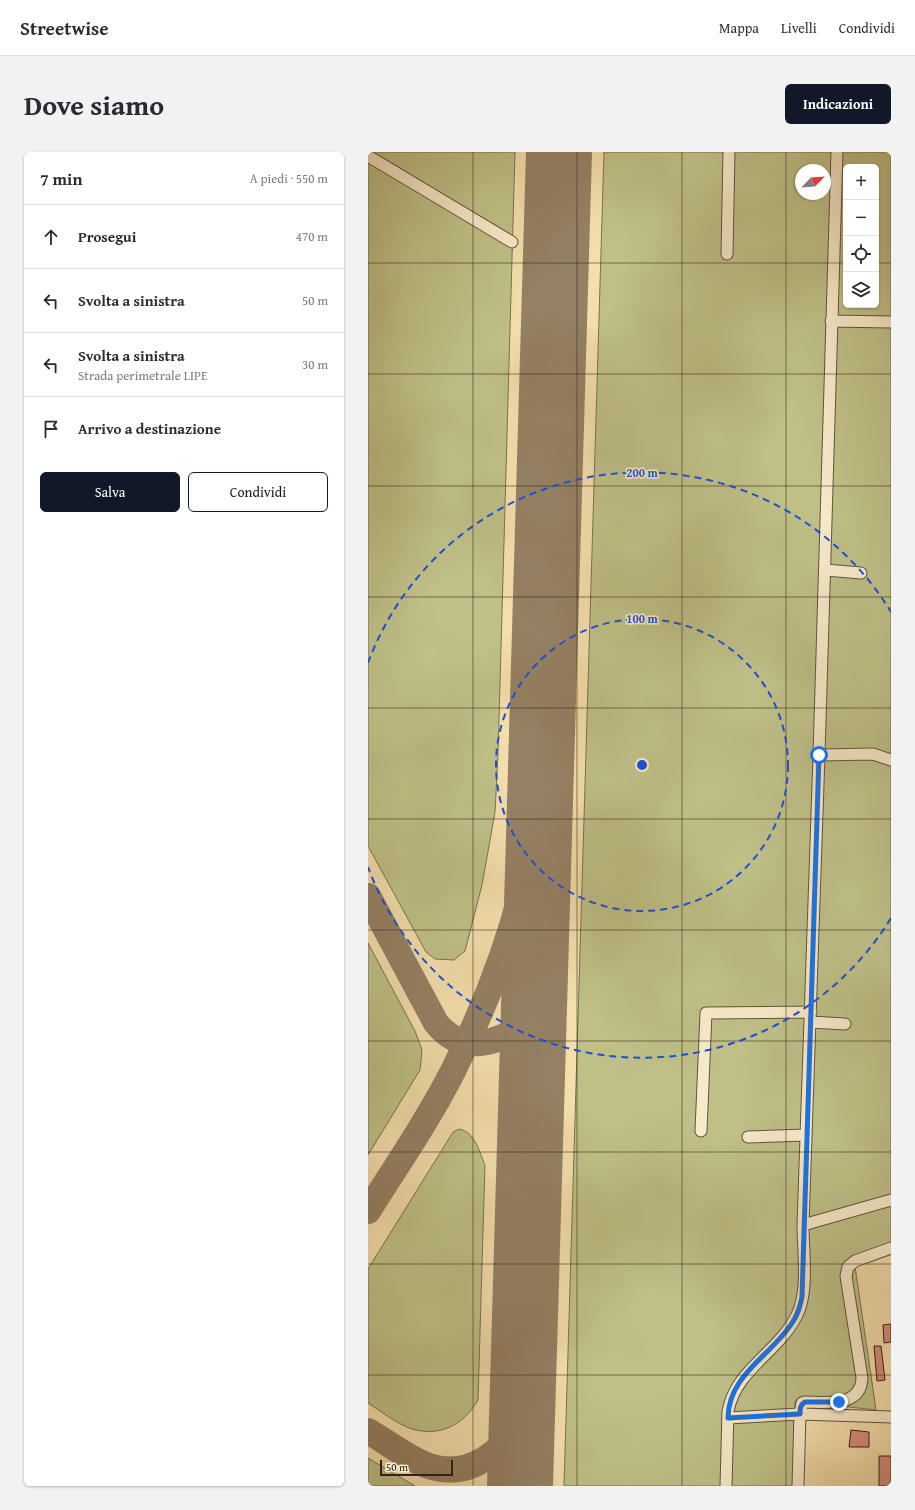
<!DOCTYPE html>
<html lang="it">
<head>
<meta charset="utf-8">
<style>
  :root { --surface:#fff; --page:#f2f2f3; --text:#2b2b33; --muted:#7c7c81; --line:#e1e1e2; --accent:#111827 }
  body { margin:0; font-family:"Gentium Book Plus",serif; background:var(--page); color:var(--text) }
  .controls { position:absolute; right:12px; top:12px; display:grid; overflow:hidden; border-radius:6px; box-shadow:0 1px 3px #0004 }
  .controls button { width:36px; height:36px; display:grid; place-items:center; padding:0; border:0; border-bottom:1px solid var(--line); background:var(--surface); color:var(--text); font:20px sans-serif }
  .compass { position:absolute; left:427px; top:12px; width:36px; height:36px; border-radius:50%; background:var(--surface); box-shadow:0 1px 3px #0004; rotate:65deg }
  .scale { position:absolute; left:12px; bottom:10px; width:73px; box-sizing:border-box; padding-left:4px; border:2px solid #34231a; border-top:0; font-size:11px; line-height:14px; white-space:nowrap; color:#34231a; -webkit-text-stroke:3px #f7eac9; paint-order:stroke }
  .stop { position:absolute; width:12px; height:12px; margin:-9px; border:3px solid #1a73e8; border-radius:50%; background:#fff }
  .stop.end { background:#1a73e8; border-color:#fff; box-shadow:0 1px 4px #0008 }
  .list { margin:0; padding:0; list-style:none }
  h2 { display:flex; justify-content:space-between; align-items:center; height:52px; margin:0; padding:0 16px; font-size:17px }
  h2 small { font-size:13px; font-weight:400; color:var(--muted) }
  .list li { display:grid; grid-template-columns:26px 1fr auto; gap:12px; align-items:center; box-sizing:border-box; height:64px; padding:0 16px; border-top:1px solid var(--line) }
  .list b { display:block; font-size:15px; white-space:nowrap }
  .list p { margin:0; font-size:13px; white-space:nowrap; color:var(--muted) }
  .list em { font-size:13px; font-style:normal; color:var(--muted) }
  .actions { display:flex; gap:8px; padding:12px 16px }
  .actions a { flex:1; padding:9px 0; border:1px solid var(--accent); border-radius:6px; text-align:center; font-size:14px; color:var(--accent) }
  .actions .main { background:var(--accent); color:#fff }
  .icon { flex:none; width:22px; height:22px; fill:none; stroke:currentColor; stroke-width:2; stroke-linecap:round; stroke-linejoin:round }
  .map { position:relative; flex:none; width:523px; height:1334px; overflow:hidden; border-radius:6px }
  header { display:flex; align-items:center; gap:24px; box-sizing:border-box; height:56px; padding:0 20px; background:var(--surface); border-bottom:1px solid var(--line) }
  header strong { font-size:19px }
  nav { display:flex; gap:22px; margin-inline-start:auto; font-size:14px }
  .intro { display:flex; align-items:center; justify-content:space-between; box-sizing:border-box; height:96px; padding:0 24px }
  h1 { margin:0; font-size:28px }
  .button { padding:10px 18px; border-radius:6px; background:var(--accent); color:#fff; font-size:14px; font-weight:700 }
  main { display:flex; gap:24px; padding:0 24px }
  aside { flex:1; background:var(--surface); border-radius:6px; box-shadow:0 1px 3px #0004 }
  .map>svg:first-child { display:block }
  .green { fill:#bec087; stroke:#797250; fill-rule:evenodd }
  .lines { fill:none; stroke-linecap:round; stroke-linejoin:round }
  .taxiway { stroke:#948063; stroke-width:26 }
  .runway { stroke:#948063; stroke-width:66 }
  .building { fill:#d58d7a; stroke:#34231a }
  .minor-casing { stroke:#64523e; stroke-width:13 }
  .minor { stroke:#f7eac9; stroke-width:11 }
  .route { stroke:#1a73e8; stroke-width:5 }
  .grid { fill:none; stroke:#34231a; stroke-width:1; stroke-opacity:0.55 }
  .ring { fill:none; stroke:#1d4ed8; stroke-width:2; stroke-dasharray:7 5 }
  .centre { fill:#1d4ed8; stroke:#f7eac9; stroke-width:2 }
  .ring-label { font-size:12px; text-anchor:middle; font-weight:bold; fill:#1d4ed8; stroke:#f7eac9; stroke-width:3.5; stroke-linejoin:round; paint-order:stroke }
</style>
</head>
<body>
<header>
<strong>Streetwise</strong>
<nav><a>Mappa</a><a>Livelli</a><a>Condividi</a></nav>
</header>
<div class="intro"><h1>Dove siamo</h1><a class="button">Indicazioni</a></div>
<main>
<aside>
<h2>7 min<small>A piedi · 550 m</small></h2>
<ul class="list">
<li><svg class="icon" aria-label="ahead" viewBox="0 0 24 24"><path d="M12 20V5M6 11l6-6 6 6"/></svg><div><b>Prosegui</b></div><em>470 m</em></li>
<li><svg class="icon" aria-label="left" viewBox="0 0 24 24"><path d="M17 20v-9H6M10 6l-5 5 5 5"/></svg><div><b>Svolta a sinistra</b></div><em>50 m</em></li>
<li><svg class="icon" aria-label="left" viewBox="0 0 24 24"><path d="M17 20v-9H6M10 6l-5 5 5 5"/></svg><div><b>Svolta a sinistra</b><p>Strada perimetrale LIPE</p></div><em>30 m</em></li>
<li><svg class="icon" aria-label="arrive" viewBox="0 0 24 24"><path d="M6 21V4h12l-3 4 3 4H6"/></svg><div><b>Arrivo a destinazione</b></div></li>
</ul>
<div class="actions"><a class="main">Salva</a><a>Condividi</a></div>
</aside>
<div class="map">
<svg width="523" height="1334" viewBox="0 0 523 1334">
  <rect width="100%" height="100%" fill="#f3deac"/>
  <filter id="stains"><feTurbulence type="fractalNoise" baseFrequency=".005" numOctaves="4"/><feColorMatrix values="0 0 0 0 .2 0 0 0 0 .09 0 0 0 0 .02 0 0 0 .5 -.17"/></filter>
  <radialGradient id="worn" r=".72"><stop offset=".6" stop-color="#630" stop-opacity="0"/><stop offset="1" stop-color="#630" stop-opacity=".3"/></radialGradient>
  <path class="green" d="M0 0H147L130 602 127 660 114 733 97 799 86 808 67 807 58 800 0 694Z
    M236 0H523V1101L487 1114 508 1258 427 1249 425 1334H196ZM478 15H508V153H478ZM433 18H457V42H433Z
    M0 791 47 879 54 898 52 918 0 1003Z
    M91 977C107 980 111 999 117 1013L110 1248C97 1271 75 1284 48 1278 33 1275 14 1260 0 1251V1117L85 980Z
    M0 1306 47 1334H0Z"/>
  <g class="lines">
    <path class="taxiway" d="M0 744 68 871C84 891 105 896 129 887 135 885 141 883 146 878 157 868 161 854 166 840
      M0 1059C29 1013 60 968 85 919 114 861 138 801 154 738 162 707 167 675 172 643
      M0 1279C19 1290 43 1309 64 1315 101 1326 137 1300 151 1266 153 1261 153 1254 154 1248"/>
    <path class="runway" d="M152 1334 191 0"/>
  </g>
  <path class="building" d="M523 1172V1190L516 1191 515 1173Z
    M506 1194H513L517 1228 509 1229Z
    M483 1278 501 1280V1295H481Z
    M511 1304H523V1334H511Z"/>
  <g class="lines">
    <g class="minor-casing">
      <path id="minor" d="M0 4 144 90
        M359 102 361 0
        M463 169 523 170
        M457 418 493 421
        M451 603 505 602 523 608
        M442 870 477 872
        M333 979 338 861 443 860
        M380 985 438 983
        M435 1073 523 1048
        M360 1266 432 1262 523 1265
        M358 1334 360 1259C368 1217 411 1200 429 1163 441 1139 435 1100 435 1073L451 603 469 0
        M430 1334 432 1262 434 1251 437 1250C457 1250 493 1256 494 1226L478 1124 480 1115 487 1109 523 1096"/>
    </g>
    <use href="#minor" class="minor"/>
  </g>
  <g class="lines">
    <path class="route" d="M451 603 434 1145C432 1154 430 1163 424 1171 404 1203 360 1223 360 1266L432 1262C432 1257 432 1253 437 1250H471"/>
  </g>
  <path class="grid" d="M105 0V1334M209 0V1334M314 0V1334M418 0V1334M0 111H478M508 111H523M0 222H523M0 334H523M0 445H523M0 556H523M0 667H523M0 778H523M0 889H523M0 1000H523M0 1112H523M0 1223H523"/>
  <g class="ring">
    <circle cx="274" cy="613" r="146"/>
    <path d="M523 766A292 292 0 0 1 0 715M0 511A292 292 0 0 1 523 460"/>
  </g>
  <circle cx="274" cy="613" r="6" class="centre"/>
  <g class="ring-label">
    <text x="274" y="325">200 m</text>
    <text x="274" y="471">100 m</text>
  </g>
  <rect width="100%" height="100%" filter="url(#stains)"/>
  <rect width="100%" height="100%" fill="url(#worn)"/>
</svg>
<div class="controls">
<button>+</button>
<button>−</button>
<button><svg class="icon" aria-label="locate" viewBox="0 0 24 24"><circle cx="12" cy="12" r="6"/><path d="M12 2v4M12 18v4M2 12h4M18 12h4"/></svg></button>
<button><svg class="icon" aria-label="layers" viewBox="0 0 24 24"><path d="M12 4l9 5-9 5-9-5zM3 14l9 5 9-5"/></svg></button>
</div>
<svg class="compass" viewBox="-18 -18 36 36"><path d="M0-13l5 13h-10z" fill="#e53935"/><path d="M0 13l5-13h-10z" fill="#7c7c81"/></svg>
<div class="scale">50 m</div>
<div class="stop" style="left:451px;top:603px"></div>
<div class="stop end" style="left:471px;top:1250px"></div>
</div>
</main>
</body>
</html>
